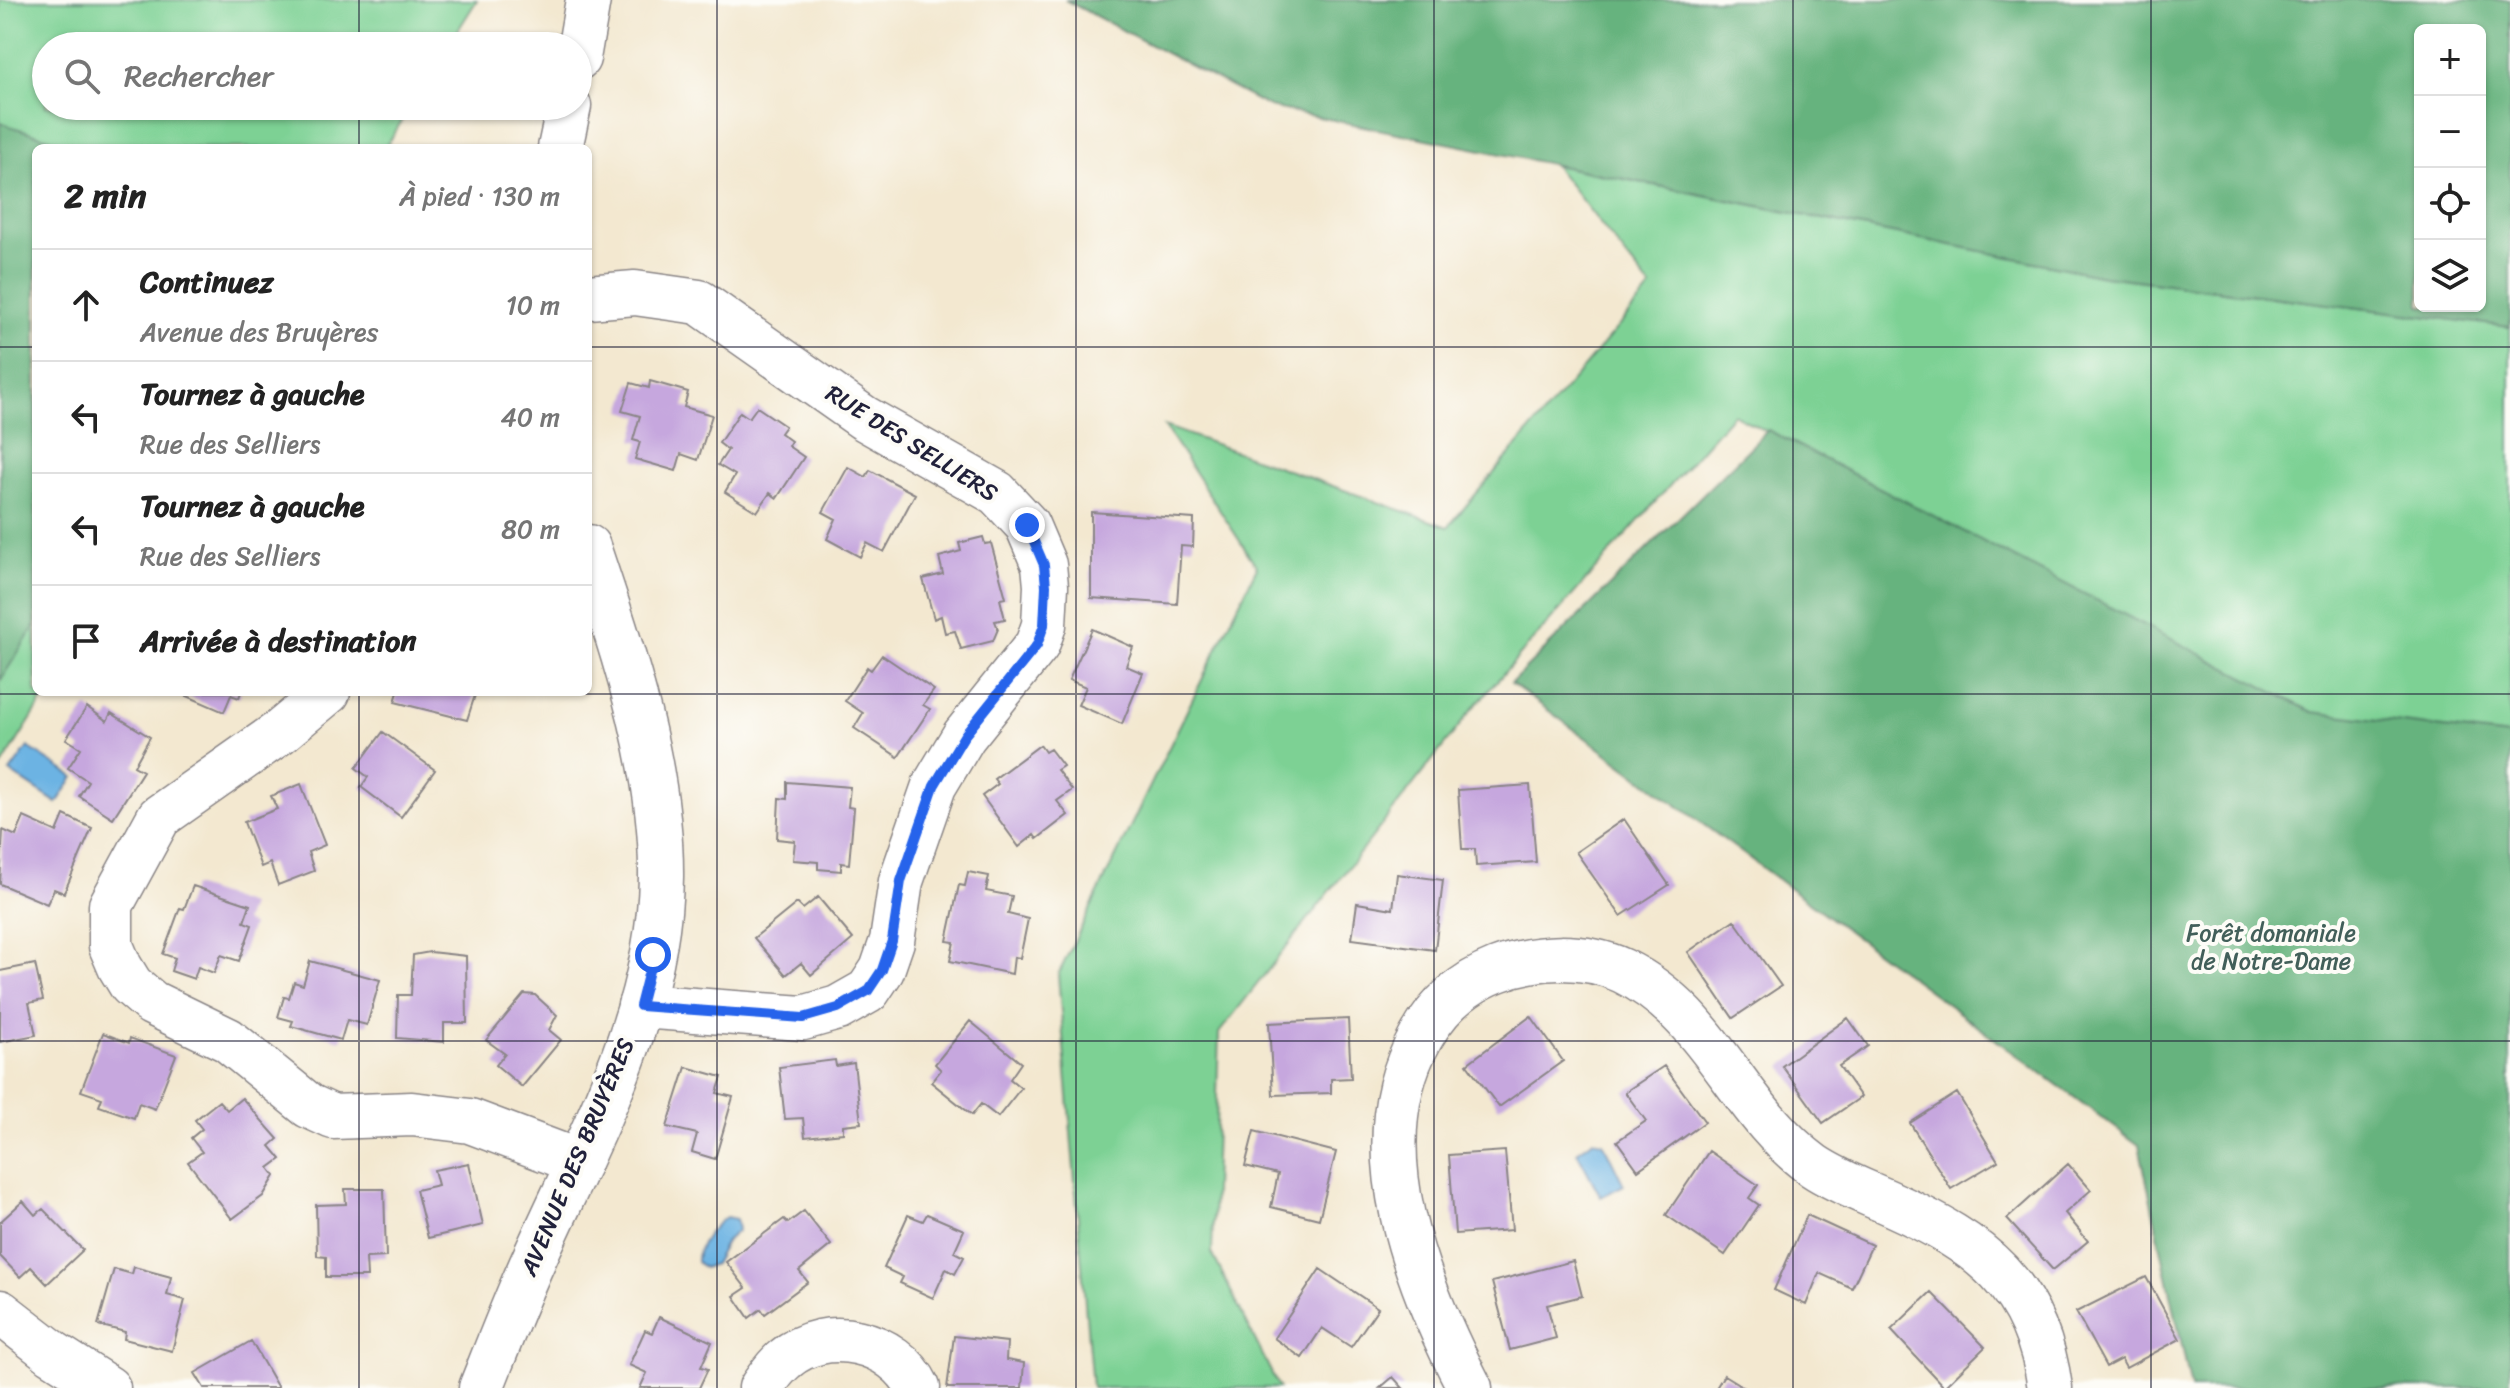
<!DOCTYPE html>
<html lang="fr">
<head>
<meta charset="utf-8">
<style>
  :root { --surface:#fff; --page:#f2f2f2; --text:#222; --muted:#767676; --line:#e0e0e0 }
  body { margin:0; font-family:Sriracha,sans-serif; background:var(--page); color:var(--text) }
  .controls { position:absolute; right:24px; top:24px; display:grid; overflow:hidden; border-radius:12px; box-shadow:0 2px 6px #0004 }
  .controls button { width:72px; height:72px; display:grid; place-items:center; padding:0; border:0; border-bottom:2px solid var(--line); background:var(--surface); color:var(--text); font:40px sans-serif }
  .stop { position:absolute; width:24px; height:24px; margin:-18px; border:6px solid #2563eb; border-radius:50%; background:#fff }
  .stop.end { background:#2563eb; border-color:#fff; box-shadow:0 2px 8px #0008 }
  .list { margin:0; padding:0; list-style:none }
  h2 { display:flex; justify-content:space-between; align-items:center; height:104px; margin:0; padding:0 32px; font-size:34px }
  h2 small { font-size:26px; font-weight:400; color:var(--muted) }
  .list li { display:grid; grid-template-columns:52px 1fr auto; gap:24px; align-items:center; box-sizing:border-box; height:112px; padding:0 32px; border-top:2px solid var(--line) }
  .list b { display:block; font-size:30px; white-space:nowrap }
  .list p { margin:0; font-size:26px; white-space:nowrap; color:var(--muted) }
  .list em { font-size:26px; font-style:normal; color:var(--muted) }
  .icon { flex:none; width:44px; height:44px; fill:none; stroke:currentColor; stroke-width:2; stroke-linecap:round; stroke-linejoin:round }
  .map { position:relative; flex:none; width:2510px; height:1388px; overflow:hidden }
  .search { position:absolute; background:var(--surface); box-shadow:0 2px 6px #0004; left:32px; top:32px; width:560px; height:88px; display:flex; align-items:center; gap:20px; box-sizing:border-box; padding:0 28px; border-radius:44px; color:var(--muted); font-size:30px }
  .panel { position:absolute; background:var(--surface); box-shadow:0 2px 6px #0004; left:32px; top:144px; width:560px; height:552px; border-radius:12px }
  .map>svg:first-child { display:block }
  .green { fill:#7dd194; stroke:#507a68; stroke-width:2 }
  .forest { fill:#66b37e; stroke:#446a5c; stroke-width:2; fill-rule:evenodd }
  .water { fill:#6cb3e3; stroke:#476a8f; stroke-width:2 }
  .building { fill:#c6a7de }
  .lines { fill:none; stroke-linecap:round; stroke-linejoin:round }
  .minor-casing { stroke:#8a8586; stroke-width:47 }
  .tertiary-casing { stroke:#8a8586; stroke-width:47 }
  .minor { stroke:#fff; stroke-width:44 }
  .tertiary { stroke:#fff; stroke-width:44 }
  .route { stroke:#2563eb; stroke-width:10 }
  .grid { fill:none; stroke:#22223b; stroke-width:2; stroke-opacity:0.55 }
  .labels { text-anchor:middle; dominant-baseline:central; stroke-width:8; stroke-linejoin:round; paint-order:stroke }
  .street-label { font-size:24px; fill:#22223b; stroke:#fdfcf7 }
  .park-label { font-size:24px; fill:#425f5a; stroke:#fdfcf7 }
</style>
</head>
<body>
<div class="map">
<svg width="2510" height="1388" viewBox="0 0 2510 1388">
  <rect width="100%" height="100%" fill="#fdfcf7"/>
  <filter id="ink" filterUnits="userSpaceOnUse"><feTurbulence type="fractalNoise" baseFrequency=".0125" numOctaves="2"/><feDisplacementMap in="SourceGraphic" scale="16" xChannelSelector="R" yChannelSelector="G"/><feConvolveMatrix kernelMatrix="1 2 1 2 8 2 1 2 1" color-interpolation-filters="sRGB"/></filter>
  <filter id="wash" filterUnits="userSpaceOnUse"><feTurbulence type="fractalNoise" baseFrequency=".006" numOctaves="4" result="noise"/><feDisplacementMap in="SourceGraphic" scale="32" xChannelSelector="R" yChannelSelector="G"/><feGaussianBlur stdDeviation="1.8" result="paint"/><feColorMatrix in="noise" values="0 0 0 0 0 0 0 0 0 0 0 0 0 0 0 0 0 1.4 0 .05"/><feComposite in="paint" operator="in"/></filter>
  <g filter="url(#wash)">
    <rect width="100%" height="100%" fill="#f3e8d0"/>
    <path class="green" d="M0 0H477L448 46H46V106H411L385 148H36V692H48L0 769Z
      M1554 165 2104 276 2510 327V737L2312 713 1733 414 1474 707 1219 1033 1212 1253 1279 1388H1092L1058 975 1257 567 1164 426 1448 527 1651 288Z"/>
    <path class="forest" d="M1065 0H2510V327L2104 276 1269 107ZM2420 30H2480V306H2420Z
      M0 123 80 148H36V624L0 681Z
      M1768 430 2312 712 2510 736V1388H2191L2139 1145 1511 683Z"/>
    <path class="water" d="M28 747 74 777 57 803 10 772Z
      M1594 1140 1603 1142 1624 1185 1601 1197 1577 1152Z
      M726 1217 736 1219 738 1230 727 1240 714 1264 704 1268 697 1262C696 1245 713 1226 726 1217Z"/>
    <g id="blocks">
      <path class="building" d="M650 381 688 392 684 407 712 415 698 460 681 454 676 471 635 459 640 442 633 440 640 416 622 411 631 383 649 388Z
        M757 407 785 426 780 433 791 441 788 446 804 457 777 498 770 493 757 512 725 492 735 475 718 465 728 450 719 443 740 412 749 418Z
        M848 467 866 477 870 470 915 494 884 552 867 543 860 557 827 539 836 519 823 512Z
        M1091 512 1194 519 1193 547 1181 546 1177 604 1091 598Z
        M983 537 985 544 991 543 1006 598 1000 599 1005 619 995 621 998 629 993 641 961 649 955 631 945 633 941 616 934 619 923 579 943 574 939 557 961 551 959 543Z
        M1092 629 1133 647 1126 666 1143 673 1122 724 1078 705 1086 687 1069 680Z
        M882 655 934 690 923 705 930 709 898 757 854 728 863 713 845 701 867 667 871 670Z
        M178 692H241L239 698 231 695 224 712Z
        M398 692H476L467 720 395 702Z
        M87 707 107 721 111 713 150 737 134 766 143 771 113 818 79 796 88 781 68 768 81 748 66 739Z
        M383 732 435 770 401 817 361 787 368 777 356 768Z
        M1040 745 1045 752 1050 749 1063 766 1057 770 1072 790 1057 801 1068 815 1037 839 1034 835 1019 847 982 796 998 784 994 779Z
        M787 782 850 787 848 807 854 808 849 864 841 863V871L818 869V862L793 860 795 841 777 839 779 798 787 799Z
        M301 784 325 845 308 852 314 871 278 885 270 863 261 867 244 822 277 809 271 796Z
        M1530 785 1536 862 1476 866 1475 849H1462L1458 790Z
        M64 815 92 828 64 893 54 889 47 904 0 884 3 830 16 836 24 817 57 832Z
        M1624 819 1669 885 1621 916 1576 852Z
        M968 872 989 876 986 891 1012 896 1008 914 1028 919 1020 958 1014 957 1012 974 950 961 954 942 947 941 959 885 965 886Z
        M1397 874 1443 880 1435 950 1352 939 1357 903 1393 909Z
        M193 886 250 905 244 922 252 925 239 961 221 955 214 973 198 967 194 979 171 971 175 958 163 954 180 908 184 909Z
        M818 897 853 939 811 975 801 963 786 975 754 938 797 903 803 909Z
        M1734 920 1781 986 1733 1018 1688 952Z
        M430 952 466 956 467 1023H444V1042L397 1038 398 995H411L413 955Z
        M310 961 380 980 367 1025 347 1020 341 1040 291 1026 293 1021 278 1017 284 997 289 998 294 982 303 985Z
        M35 964 43 1000 29 1003 36 1035 0 1042V971Z
        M524 994 535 995 557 1015 549 1030 561 1040 522 1087 496 1065 505 1054 486 1040Z
        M1531 1016 1563 1061 1499 1107 1467 1064Z
        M1848 1018 1868 1046 1839 1066 1861 1097 1823 1123 1782 1066Z
        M1348 1019 1351 1078 1331 1079V1093L1273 1095 1269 1023Z
        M970 1021 1021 1063 1010 1079 1021 1088 998 1117 981 1104 972 1115 931 1082 941 1070 935 1064Z
        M103 1033 129 1043 130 1038 176 1055 155 1109 139 1103 134 1118 99 1106 102 1098 81 1091Z
        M835 1060 836 1066 854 1063 861 1123 843 1125V1133L805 1137 803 1118 785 1119 779 1067Z
        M1664 1066 1705 1122 1638 1170 1617 1141 1646 1121 1625 1092Z
        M686 1067 722 1077 717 1093 733 1097 715 1159 692 1152 697 1134 667 1127Z
        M1957 1093 1998 1161 1951 1189 1910 1123Z
        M242 1098 278 1139 270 1146 281 1159 269 1168 275 1176 263 1196 232 1219 188 1162 202 1152 191 1138 202 1129 195 1120 219 1101 227 1110Z
        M1254 1131 1336 1152 1319 1219 1271 1207 1278 1174 1245 1166Z
        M1505 1151 1512 1230 1455 1234 1449 1155Z
        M1709 1151 1758 1185 1749 1198 1759 1205 1725 1255 1666 1215Z
        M469 1163 483 1225 428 1238 416 1190 438 1185 434 1170Z
        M2068 1164 2091 1190 2065 1213 2088 1241 2053 1270 2007 1219Z
        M345 1189H384L386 1257 366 1258 367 1277H326V1257L317 1256 316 1205 346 1204Z
        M23 1201 35 1215 43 1209 83 1250 47 1284 31 1267 20 1277 0 1256V1222Z
        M804 1211 831 1245 799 1271 808 1282 765 1314 761 1309 749 1318 734 1296 746 1288 726 1262 784 1219 788 1223Z
        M927 1214 964 1230 954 1252 964 1257 955 1274 946 1269 933 1298 900 1283 903 1277 884 1268 908 1215 923 1221Z
        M1807 1215 1872 1245 1852 1288 1819 1273 1806 1305 1774 1290Z
        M1573 1261 1582 1296 1547 1305 1556 1338 1510 1350 1492 1282Z
        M134 1267 171 1277 167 1295 185 1300 172 1351 124 1339 125 1332 98 1325 114 1269 132 1274Z
        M1320 1269 1378 1308 1351 1347 1322 1328 1302 1358 1274 1338Z
        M2146 1277 2180 1339 2126 1368 2121 1359 2106 1367 2076 1312Z
        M1931 1292 1985 1347 1944 1387 1891 1330Z
        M659 1317 712 1342 701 1367 708 1369 699 1388H640L647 1373 629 1365 645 1330 652 1333Z
        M954 1336 1007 1342 1006 1360 1024 1363 1022 1388H947Z
        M251 1341 278 1388H204L195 1373Z
        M1724 1375 1745 1388H1716Z
        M1393 1377 1403 1388H1380Z"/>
    </g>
  </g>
  <g filter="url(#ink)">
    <use href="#blocks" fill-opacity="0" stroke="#8a8586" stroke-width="2"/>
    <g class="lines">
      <g class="minor-casing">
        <path id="minor" d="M588 297 635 293 699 302 864 418 997 493 1027 525 1044 565 1046 586 1044 625 1037 645 964 736 934 786 901 881 892 941 882 970 868 991 838 1008 803 1018 640 1006
          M328 692 280 732 159 817 111 905V946L120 967 131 985 152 1003 228 1040 309 1106 333 1117 412 1114 470 1121 579 1162
          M0 1312 53 1353 108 1388
          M761 1388C768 1378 775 1367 785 1359 825 1324 895 1340 918 1388
          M1470 1388C1418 1287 1359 1146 1421 1037 1438 1006 1464 983 1497 970 1536 955 1584 953 1623 971 1712 1014 1736 1110 1814 1166 1838 1182 1866 1192 1892 1204 1981 1244 2036 1285 2050 1388"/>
      </g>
      <g class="tertiary-casing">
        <path id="tertiary" d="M578 58 588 0
          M560 148 569 106
          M481 1388C498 1345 515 1301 534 1259 588 1138 659 1014 661 877 662 765 623 652 588 547"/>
      </g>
      <use href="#minor" class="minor"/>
      <use href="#tertiary" class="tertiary"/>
    </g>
  </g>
  <g class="lines" filter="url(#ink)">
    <path class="route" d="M653 955 640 1006 803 1018 838 1008 868 991 882 970 892 941 901 881 934 786 964 736 1037 645 1044 625 1046 586 1044 565 1027 525"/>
  </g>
  <path class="grid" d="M359 0V46M717 0V1388M1076 0V1388M1434 0V1388M1793 0V1388M2151 0V1388M359 106V148M0 347H36M588 347H2510M359 692V1388M0 694H2510M0 1041H2510"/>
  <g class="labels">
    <g class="street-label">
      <text transform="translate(912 443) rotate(32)">RUE DES SELLIERS</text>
      <text transform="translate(577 1157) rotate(-67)">AVENUE DES BRUYÈRES</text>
    </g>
    <g class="park-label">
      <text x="2271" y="933">Forêt domaniale<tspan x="2271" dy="28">de Notre-Dame</tspan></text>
    </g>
  </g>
</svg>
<div class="controls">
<button>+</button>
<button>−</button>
<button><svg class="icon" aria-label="locate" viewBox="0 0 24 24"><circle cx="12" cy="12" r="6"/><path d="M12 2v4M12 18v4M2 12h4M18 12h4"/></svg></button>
<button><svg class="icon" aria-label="layers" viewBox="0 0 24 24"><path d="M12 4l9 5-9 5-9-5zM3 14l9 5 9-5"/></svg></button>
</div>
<div class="stop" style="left:653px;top:955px"></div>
<div class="stop end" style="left:1027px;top:525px"></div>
<div class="search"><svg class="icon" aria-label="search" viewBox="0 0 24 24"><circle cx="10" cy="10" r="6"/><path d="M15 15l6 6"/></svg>Rechercher</div>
<section class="panel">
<h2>2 min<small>À pied · 130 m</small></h2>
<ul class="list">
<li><svg class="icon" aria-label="ahead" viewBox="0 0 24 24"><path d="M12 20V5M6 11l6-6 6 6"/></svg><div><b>Continuez</b><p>Avenue des Bruyères</p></div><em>10 m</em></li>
<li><svg class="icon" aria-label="left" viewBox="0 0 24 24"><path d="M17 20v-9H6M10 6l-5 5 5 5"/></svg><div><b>Tournez à gauche</b><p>Rue des Selliers</p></div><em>40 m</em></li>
<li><svg class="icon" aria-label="left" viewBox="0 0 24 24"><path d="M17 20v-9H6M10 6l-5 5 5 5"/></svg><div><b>Tournez à gauche</b><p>Rue des Selliers</p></div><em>80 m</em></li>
<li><svg class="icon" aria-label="arrive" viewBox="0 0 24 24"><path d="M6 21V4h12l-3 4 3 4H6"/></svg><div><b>Arrivée à destination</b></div></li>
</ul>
</section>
</div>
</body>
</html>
